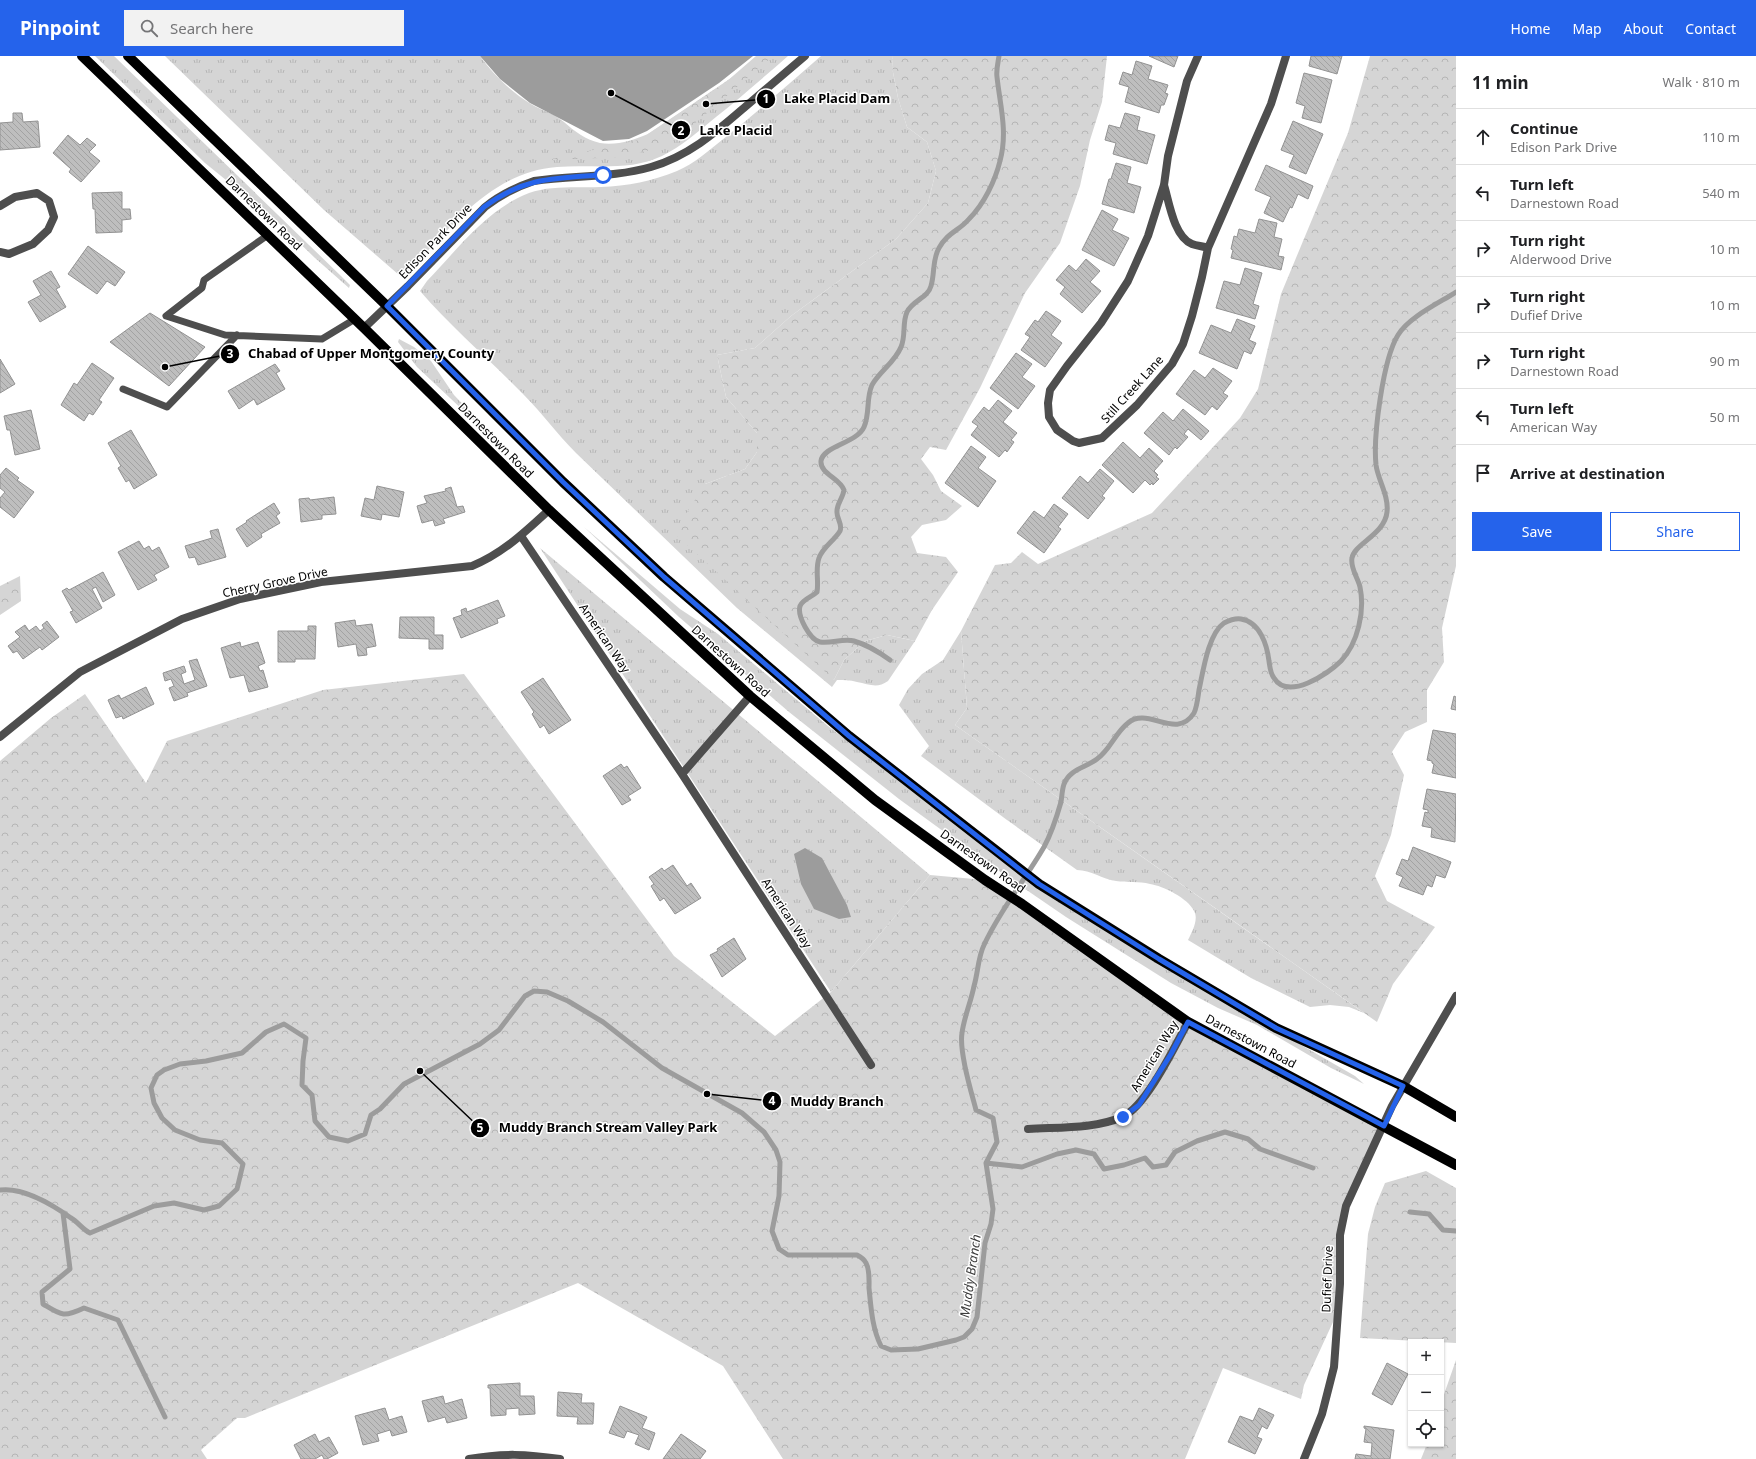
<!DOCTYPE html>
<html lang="en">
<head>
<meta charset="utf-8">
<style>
  :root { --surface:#fff; --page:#f2f2f2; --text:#202124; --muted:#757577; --line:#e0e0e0; --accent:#2563eb }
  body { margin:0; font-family:"Noto Sans",sans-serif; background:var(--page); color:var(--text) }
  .controls { position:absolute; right:12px; bottom:12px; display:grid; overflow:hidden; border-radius:0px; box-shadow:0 1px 3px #0004 }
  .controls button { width:36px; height:36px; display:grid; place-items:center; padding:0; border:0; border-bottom:1px solid var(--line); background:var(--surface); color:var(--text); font:20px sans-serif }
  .stop { position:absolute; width:12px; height:12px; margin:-9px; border:3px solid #2563eb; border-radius:50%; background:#fff }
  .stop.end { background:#2563eb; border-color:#fff; box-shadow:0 1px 4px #0008 }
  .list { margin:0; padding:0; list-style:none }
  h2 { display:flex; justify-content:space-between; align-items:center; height:52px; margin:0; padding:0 16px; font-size:17px }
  h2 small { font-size:13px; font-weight:400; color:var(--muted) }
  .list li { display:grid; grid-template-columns:26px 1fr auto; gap:12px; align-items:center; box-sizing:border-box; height:56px; padding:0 16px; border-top:1px solid var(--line) }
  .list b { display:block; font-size:15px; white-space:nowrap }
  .list p { margin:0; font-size:13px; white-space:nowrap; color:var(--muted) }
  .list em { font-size:13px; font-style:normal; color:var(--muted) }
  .actions { display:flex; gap:8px; padding:12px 16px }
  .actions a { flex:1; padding:9px 0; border:1px solid var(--accent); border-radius:0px; text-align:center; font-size:14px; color:var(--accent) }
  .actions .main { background:var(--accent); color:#fff }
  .icon { flex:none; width:22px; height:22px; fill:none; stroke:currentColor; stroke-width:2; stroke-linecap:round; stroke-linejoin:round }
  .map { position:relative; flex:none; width:1456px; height:1403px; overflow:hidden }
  header { display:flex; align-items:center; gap:24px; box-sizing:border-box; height:56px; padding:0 20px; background:var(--accent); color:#fff }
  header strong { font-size:19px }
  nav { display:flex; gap:22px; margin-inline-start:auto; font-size:14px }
  .search { width:280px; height:36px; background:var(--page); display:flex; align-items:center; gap:10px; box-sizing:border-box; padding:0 14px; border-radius:0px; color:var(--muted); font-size:15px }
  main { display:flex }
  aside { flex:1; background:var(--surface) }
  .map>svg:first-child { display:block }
  .grass { fill:url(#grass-tufts) }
  .forest { fill:url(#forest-crowns) }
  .water { fill:#9c9c9c }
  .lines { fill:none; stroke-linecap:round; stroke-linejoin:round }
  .stream { stroke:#9c9c9c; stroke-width:5 }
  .building { fill:url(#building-back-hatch); stroke:#929292 }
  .service { stroke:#4e4e4e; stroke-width:7 }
  .minor { stroke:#4e4e4e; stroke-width:8 }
  .primary { stroke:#000; stroke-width:10 }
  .route { stroke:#2563eb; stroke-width:5 }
  .labels { text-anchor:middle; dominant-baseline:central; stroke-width:3; stroke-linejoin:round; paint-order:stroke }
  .street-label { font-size:12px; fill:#000; stroke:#fff }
  .water-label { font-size:13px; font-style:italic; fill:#3d3d3d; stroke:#fff }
  .leader { fill:none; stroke:#000; stroke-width:1.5 }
  .callout-dot { fill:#000; stroke:#fff; stroke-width:1.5 }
  .mark-label { font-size:12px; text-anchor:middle; font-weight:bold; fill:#fff }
  .callout-label { font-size:13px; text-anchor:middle; font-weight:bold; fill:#000; stroke:#fff; stroke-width:3; stroke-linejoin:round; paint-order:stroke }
</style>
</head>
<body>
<header>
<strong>Pinpoint</strong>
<div class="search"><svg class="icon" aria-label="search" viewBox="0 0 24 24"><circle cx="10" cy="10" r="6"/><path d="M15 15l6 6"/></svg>Search here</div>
<nav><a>Home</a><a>Map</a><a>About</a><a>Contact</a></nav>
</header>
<main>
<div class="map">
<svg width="1456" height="1403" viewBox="0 0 1456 1403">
  <defs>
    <pattern id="grass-tufts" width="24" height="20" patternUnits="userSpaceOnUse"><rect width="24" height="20" fill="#d5d5d5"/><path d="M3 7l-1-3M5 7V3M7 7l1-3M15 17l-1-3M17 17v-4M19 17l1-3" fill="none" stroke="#b5b5b5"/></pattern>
    <pattern id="forest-crowns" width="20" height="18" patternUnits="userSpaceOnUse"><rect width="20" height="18" fill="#d5d5d5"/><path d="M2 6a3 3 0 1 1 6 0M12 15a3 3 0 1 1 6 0" fill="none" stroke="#b5b5b5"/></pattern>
    <pattern id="building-back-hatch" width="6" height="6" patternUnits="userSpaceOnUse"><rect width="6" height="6" fill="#bebebe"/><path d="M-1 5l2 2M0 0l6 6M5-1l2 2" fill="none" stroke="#a2a2a2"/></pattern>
  </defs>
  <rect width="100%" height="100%" fill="#fff"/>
  <path class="grass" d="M95 0H114L341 220 350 229 349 232 315 202 257 146 226 124 205 107Z
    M165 0H480C493 18 512 37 531 48 541 54 555 58 564 66 574 75 586 84 600 87 616 90 634 84 648 78L740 16 758 0H788C764 21 741 41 716 61 699 75 682 90 662 100 628 116 593 108 557 111 492 116 452 170 410 214L399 219 324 154Z
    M821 0H893L892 11 898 42 907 71 927 86 936 115 928 147 896 183 791 260 755 292 717 299 726 341 757 377V396L745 413 705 428 834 624 844 604 865 585 887 579 915 585 888 625C877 633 869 628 857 626 850 624 844 624 837 624L832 631 737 552 576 397C557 378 542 357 523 338 489 303 452 272 420 235L427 225C457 194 487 153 529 137 551 129 577 132 601 131 627 130 653 125 677 115 694 108 708 95 722 84 756 57 789 28 821 0Z
    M399 283 414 291 431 305 454 339 499 386 500 389 417 311 398 286Z
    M584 471 680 553 718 578 828 670 983 788 1232 949 1355 1020 1364 1028 1331 1012 1257 969 1218 952 1171 927 1066 861 980 802 899 743 789 656 679 561Z
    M540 492 930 819 831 936Z
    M961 575 967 652 955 669 1364 957 1349 951 1330 949 1310 951 1251 922 1188 884C1192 876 1199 863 1194 855 1188 842 1163 830 1150 828 1139 825 1127 827 1116 825 1102 823 1091 814 1077 814L1007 764 921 700 929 690 899 649 908 633 922 618 943 604Z"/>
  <path class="forest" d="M756 0H773L693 69 665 88 650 94 625 101 547 104 639 84 726 26Z
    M893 0H1107L1102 46 1090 84 1080 130 1060 187 1025 237 980 332 946 394 930 391 921 403 933 419 941 435 962 450 946 464 922 469 911 481 917 497 946 501 958 516 932 554 915 585 887 579 865 585 844 604 834 624 674 477 705 428 745 413 757 396V377L726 341 717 299 755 292 791 260 896 183 928 147 936 115 927 86 907 71 898 42 892 11Z
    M1370 0H1456V510L1442 572 1444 606 1427 634V666L1405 676 1392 696 1404 719 1391 779 1375 820 1387 845 1435 871 1393 928 1377 966 955 669 967 652 961 575 995 509 1011 507 1022 496 1038 508 1152 457 1240 362 1258 333 1281 238 1348 77Z
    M20 520 21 545 0 559V530Z
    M464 618 674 900 775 980 831 936 930 819 985 824 1188 966 1384 1070 1357 1126 1340 1179 1339 1253 1304 1329 1301 1343 1223 1312 1185 1403H783L723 1310 578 1227 245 1362H237L201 1394 207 1403H0V705L51 662 85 638 146 727 167 685 323 634Z
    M1426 1115 1456 1132V1287L1360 1282 1368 1178 1375 1151 1385 1127Z
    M1456 1304V1403H1421L1427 1388H1441V1347Z"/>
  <path class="water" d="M480 0H753L719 27 647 75 629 83 603 85 530 47 500 23Z
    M805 792 822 802 847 849 851 861 839 863 814 853 801 828 794 798Z"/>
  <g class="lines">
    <path class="stream" d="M890 604C879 596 868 589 854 585 843 582 831 588 820 586 810 584 797 560 800 550 803 543 812 541 817 536 819 525 815 513 819 502 823 491 834 485 840 475 843 468 836 462 837 455 837 447 843 442 844 434 840 422 820 418 821 405 823 390 857 387 864 371 870 358 866 342 872 329 880 315 895 306 901 291 906 280 902 267 907 256 913 244 928 242 931 230 935 217 932 204 939 192 948 176 959 175 969 163 984 148 995 125 1000 105 1008 76 1000 49 997 21 996 14 998 7 999 0
      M986 1107 1022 1111 1057 1098 1076 1094 1094 1098 1104 1113 1124 1109 1145 1102 1153 1111 1166 1109 1175 1096 1197 1085 1225 1076 1248 1083 1260 1093 1313 1112
      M0 1134C23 1131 53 1149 71 1162 78 1166 82 1173 90 1177L154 1150 174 1147 204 1154 219 1150 237 1133 243 1108 222 1087 200 1084 175 1074 162 1062 154 1047 151 1032 157 1019 164 1014 180 1008 206 1005 242 997 266 976 284 968 306 982 303 1005 302 1029 312 1039 315 1065 329 1081 348 1085 365 1078 371 1059 380 1053 404 1028 480 988 499 974 525 940 534 935 547 936 568 945 603 966 662 1012 742 1057 764 1076 776 1094 780 1106 779 1140 772 1175 779 1193 788 1199H857C861 1201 864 1203 866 1207 870 1214 869 1225 869 1232 871 1251 872 1272 881 1290L891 1294 918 1293 956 1284 964 1281 972 1273 977 1261 985 1187 991 1168 993 1153 986 1107 997 1086 993 1062 976 1054C971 1035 959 995 962 977 964 961 971 946 974 930 978 917 978 901 984 889 1000 854 1025 824 1044 791 1051 778 1057 760 1061 746 1062 740 1062 734 1064 728 1070 713 1085 712 1097 703 1110 694 1115 677 1128 667 1148 650 1176 685 1194 657 1197 651 1198 641 1199 634 1203 616 1208 578 1224 567 1230 564 1235 562 1241 563 1260 566 1267 589 1269 605 1270 611 1270 617 1274 622 1288 645 1328 618 1341 605 1358 587 1365 555 1360 531 1358 522 1350 512 1352 502 1354 488 1385 478 1387 456 1389 440 1378 424 1376 409 1373 380 1383 303 1398 279 1409 261 1439 247 1456 236
      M1410 1156 1429 1158 1443 1174 1456 1175
      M63 1157 70 1213 42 1236 43 1248C61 1259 63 1262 84 1252L118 1264 165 1361"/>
  </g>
  <path class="building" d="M1149 0H1178L1174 11Z
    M1311 0H1342L1337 18 1309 10Z
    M1136 5 1152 10 1148 23 1168 29 1165 37 1168 38 1164 49H1161L1159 57 1125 46 1129 31 1119 28 1123 16 1132 19Z
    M1304 17 1332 24 1321 67 1302 62 1305 50 1296 47Z
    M13 57H22L23 66 38 65 40 91 0 94V67L13 66Z
    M1125 57 1140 61 1137 74 1155 79 1147 108 1113 98 1116 87 1105 84 1109 69 1120 72Z
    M1293 65 1323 78 1306 118 1289 111 1294 99 1281 94Z
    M68 79 80 89 87 82 96 89 89 96 100 105 81 126 69 116 71 113 53 97Z
    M1116 107 1131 111 1127 127 1141 131 1134 157 1102 148 1109 123H1111Z
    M1266 109 1313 130 1308 143 1298 138 1292 152 1290 151 1283 166 1264 157 1271 141 1255 134Z
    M122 136V153H130L131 163 122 164V176L96 177 95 153H93L92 137Z
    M1102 154 1118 163 1112 174 1129 182 1114 210 1082 194Z
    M1259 163 1277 167 1274 181 1282 183 1278 200 1284 201 1281 214 1231 202 1233 194 1231 193 1234 180 1237 181 1239 173 1255 177Z
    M88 190 125 216 115 230 107 225 97 238 68 218Z
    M1086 203 1100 215 1090 226 1101 235 1082 257 1060 238 1065 231 1056 224 1069 209 1076 215Z
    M1245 212 1262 217 1253 248 1259 250 1255 263 1216 252 1224 225 1240 229Z
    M51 215 60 231 56 233 66 251 40 266 28 246 41 239 33 225Z
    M1046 255 1061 265 1051 279 1062 287 1045 311 1021 294 1030 281 1025 278 1035 264 1038 266Z
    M150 257 205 291 169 330 110 286Z
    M1237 263 1255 270 1249 284 1256 287 1251 298 1244 295 1237 313 1199 297 1211 269 1231 277Z
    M1016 297 1032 308 1022 321 1035 330 1018 353 990 332Z
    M0 303 15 328 0 337Z
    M92 307 114 322 99 344 102 346 93 359 89 357 84 365 61 349 74 327 77 329Z
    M275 308 280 315 276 317 285 333 257 349 254 343 239 353 228 335Z
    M1213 312 1232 325 1223 337 1228 340 1217 354 1212 350 1205 359 1176 338 1194 314 1205 322Z
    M998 344 1012 355 1003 366 1017 377 1011 384 1014 386 1007 396 1005 394 999 401 971 379 978 370 972 366 984 351 989 355Z
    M1183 353 1209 375 1201 384 1188 373 1184 378 1188 381 1177 393 1175 391 1169 399 1144 377 1163 356 1173 365Z
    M31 354 40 393 15 399 10 374H7L4 360Z
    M131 374 157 419 134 433 129 424 126 426 118 412 121 410 108 387Z
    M1123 386 1140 402 1149 392 1163 405 1154 415 1158 419 1156 421 1159 423 1153 429 1152 427 1150 429 1145 424 1133 437 1102 409Z
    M971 390 986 401 978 412 996 425 978 451 945 427Z
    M6 412 19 422 17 424 34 436 14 462 0 451V442L5 436 0 432V419Z
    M1100 413 1114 425 1102 440 1105 442 1088 463 1062 442 1080 420 1088 427Z
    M377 430 404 436 399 461 382 458 381 464 361 460 365 442 374 444Z
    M451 431 457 451 463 450 465 456 443 463 445 467 435 470 433 464 422 467 417 450 427 447 424 440 446 435 445 433Z
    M334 441 336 458 322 459V463L301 466 299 443 309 442 310 444Z
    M274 447 280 457 276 460 280 467 261 478 262 481 247 491 236 473 247 466 246 465Z
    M1054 448 1068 458 1058 471 1061 473 1044 497 1017 477 1034 455 1044 462Z
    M218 473 226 501 198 509 195 501 189 502 185 490 212 482 210 475Z
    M139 485 144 493 149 490 152 495 159 491 169 511 154 519 157 524 138 534 118 496Z
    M103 516 115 539 103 546 96 531 92 533 102 552 76 567 70 556 73 555 62 535 67 532 69 534Z
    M498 544 505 560 497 563 498 567 461 582 453 562 462 559 461 554 466 552 467 556Z
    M400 561H434V579H443V593H429V583L399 582Z
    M355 564 356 570 372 568 376 590 366 592 367 599 358 600 356 588 338 591 335 567Z
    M47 565 59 581 42 594 40 591 23 603 17 595 13 597 8 590 20 581 15 576 25 569 29 575 36 570 40 575 44 572 42 569Z
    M308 570H316L315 603H295V606H278V575H308Z
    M240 586 241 591 258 586 265 607 258 610 260 615 263 614 268 631 249 636 244 619 230 622 221 592Z
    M197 603 207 630 187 637 188 640 174 645 169 632 174 630 171 623 165 625 163 617 184 610 186 616 181 618 184 628 195 624 189 605Z
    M543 622 571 664 549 678 544 669 540 672 532 658 534 656 521 636Z
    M146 631 154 648 123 663 122 660 116 662 108 644 119 639 121 643Z
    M1454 640 1456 641V654L1451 653Z
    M1433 674 1456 678V722L1432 717 1434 708 1432 707V705L1427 704Z
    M621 708 624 712 627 710 641 732 628 740 631 744 622 749 603 720Z
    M1427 733 1456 738 1455 786 1431 781 1432 772 1422 770 1425 756 1428 757V754L1423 753Z
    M1413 791 1451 806 1445 822 1436 819 1432 831 1427 829 1423 839 1399 830 1403 821 1396 818 1402 803 1408 805Z
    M673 809 687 830 691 827 701 842 675 858 664 842 660 845 651 830 654 828 649 821 662 812 664 815Z
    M734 882 746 903 722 921 710 899 718 895 717 893Z
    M1387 1307 1408 1318 1392 1349 1372 1338Z
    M520 1327V1340H534L535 1358 519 1359V1352L506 1353V1359L491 1360 490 1332H488V1329Z
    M558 1336 582 1338 581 1347H594L593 1368H577L578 1361 557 1360Z
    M443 1340 445 1348 462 1343 467 1362 447 1367 445 1361 428 1366 422 1345Z
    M620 1350 647 1361 642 1372 655 1377 649 1394 635 1388 639 1379 627 1375 624 1382 609 1377Z
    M385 1352 389 1364 402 1360 407 1376 392 1380 390 1374 377 1378 379 1385 363 1389 355 1360Z
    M1259 1352 1274 1359 1267 1373 1262 1370 1257 1381 1262 1383 1255 1398 1228 1386 1240 1360 1253 1365Z
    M1364 1370 1394 1374 1390 1403H1355L1356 1398 1371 1400 1372 1387 1364 1386 1366 1373 1364 1372Z
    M315 1378 319 1386 329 1381 338 1397 327 1403H324L322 1399 315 1403H301L294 1389Z
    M681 1378 706 1395 700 1403H663Z"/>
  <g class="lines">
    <path class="service" d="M268 179 204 224 202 232 166 260 225 279 322 283 355 263
      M123 333 167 351 237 279"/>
    <path class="minor" d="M1198 0 1187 25 1168 100 1164 129 1148 180 1128 225 1101 267 1067 310 1050 334 1048 347 1049 361 1057 374 1073 385 1079 387 1102 382 1137 349 1172 308 1183 288 1192 260 1202 221 1208 192 1271 48 1286 0
      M1164 129C1169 146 1174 181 1192 188 1197 190 1203 190 1208 192
      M0 150 15 141 37 137 49 145 54 161 48 174 33 188 9 198 0 196
      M364 272 408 230 485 151C500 139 516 131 534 125 573 119 613 122 651 111 689 100 716 76 745 51 765 34 785 17 805 0
      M521 480 682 718 871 1009
      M0 681 80 616 182 563 240 543 321 526 472 510C502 498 525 476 549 454
      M682 718 750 640
      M1028 1073C1057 1071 1095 1073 1122 1061 1146 1051 1175 990 1188 966
      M469 1403C502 1397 527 1398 560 1403
      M1304 1403 1322 1358 1334 1311 1340 1228V1179L1346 1150 1392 1050 1456 940"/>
    <path class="primary" d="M82 0 364 272 549 454 750 640 875 744 985 824 1022 848 1188 966 1456 1109
      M128 0 387 250 563 426 664 521 849 680 1039 828 1159 903 1276 972 1403 1030 1456 1061"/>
  </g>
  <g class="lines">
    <path class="route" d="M603 119C556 122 524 121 484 151L387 250 563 426 664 521 849 680 1018 812 1039 828 1159 903 1276 972 1403 1030 1384 1070 1188 966 1171 998 1139 1049 1123 1061"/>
  </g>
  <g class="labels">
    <g class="street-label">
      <text transform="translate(264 157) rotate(44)">Darnestown Road</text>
      <text transform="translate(435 185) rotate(-46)">Edison Park Drive</text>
      <text transform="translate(1132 333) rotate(-48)">Still Creek Lane</text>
      <text transform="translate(496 384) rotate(45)">Darnestown Road</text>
      <text transform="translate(275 526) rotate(-12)">Cherry Grove Drive</text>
      <text transform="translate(605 582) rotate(56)">American Way</text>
      <text transform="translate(731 605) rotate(42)">Darnestown Road</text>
      <text transform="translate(983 805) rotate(35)">Darnestown Road</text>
      <text transform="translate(787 857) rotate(57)">American Way</text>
      <text transform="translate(1251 985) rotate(28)">Darnestown Road</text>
      <text transform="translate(1154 1000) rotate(-59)">American Way</text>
      <text transform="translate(1327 1223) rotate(-88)">Dufief Drive</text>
    </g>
    <g class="water-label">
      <text transform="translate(970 1220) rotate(-82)">Muddy Branch</text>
    </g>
  </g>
  <path class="leader" d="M706 48L766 43M611 37L681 74M165 311L230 298M707 1038L772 1045M420 1015L480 1072"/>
  <g class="callout-dot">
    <circle cx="706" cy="48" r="4"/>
    <circle cx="611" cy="37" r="4"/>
    <circle cx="165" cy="311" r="4"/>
    <circle cx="707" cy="1038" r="4"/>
    <circle cx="420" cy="1015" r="4"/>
    <circle cx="766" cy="43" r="10"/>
    <circle cx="681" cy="74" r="10"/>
    <circle cx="230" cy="298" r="10"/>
    <circle cx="772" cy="1045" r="10"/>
    <circle cx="480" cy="1072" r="10"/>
  </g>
  <g class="mark-label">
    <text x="766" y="47">1</text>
    <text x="681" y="79">2</text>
    <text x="230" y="302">3</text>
    <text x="772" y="1049">4</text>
    <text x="480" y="1076">5</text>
  </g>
  <g class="callout-label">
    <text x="837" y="47">Lake Placid Dam</text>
    <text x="736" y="79">Lake Placid</text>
    <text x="371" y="302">Chabad of Upper Montgomery County</text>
    <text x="837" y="1050">Muddy Branch</text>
    <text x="608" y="1076">Muddy Branch Stream Valley Park</text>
  </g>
</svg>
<div class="controls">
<button>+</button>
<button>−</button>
<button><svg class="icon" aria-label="locate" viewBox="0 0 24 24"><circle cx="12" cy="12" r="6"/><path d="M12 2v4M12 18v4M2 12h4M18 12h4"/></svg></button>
</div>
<div class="stop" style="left:603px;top:119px"></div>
<div class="stop end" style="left:1123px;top:1061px"></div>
</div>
<aside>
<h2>11 min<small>Walk · 810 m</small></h2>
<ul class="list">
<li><svg class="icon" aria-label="ahead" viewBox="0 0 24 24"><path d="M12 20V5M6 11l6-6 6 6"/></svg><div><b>Continue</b><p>Edison Park Drive</p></div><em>110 m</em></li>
<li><svg class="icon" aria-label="left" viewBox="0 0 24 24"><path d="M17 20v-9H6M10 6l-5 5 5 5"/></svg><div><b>Turn left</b><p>Darnestown Road</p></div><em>540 m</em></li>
<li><svg class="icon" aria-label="right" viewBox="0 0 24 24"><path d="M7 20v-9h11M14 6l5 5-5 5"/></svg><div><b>Turn right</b><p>Alderwood Drive</p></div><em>10 m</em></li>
<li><svg class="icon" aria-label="right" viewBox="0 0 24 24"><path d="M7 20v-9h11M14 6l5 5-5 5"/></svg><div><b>Turn right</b><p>Dufief Drive</p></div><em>10 m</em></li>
<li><svg class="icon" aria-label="right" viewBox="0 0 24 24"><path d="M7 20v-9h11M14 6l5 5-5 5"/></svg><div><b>Turn right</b><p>Darnestown Road</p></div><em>90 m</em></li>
<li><svg class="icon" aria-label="left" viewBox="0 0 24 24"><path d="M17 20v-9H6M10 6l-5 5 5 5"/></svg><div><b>Turn left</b><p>American Way</p></div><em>50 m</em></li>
<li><svg class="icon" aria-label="arrive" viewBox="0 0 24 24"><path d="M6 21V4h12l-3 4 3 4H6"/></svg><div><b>Arrive at destination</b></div></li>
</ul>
<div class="actions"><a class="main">Save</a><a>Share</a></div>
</aside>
</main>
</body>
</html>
